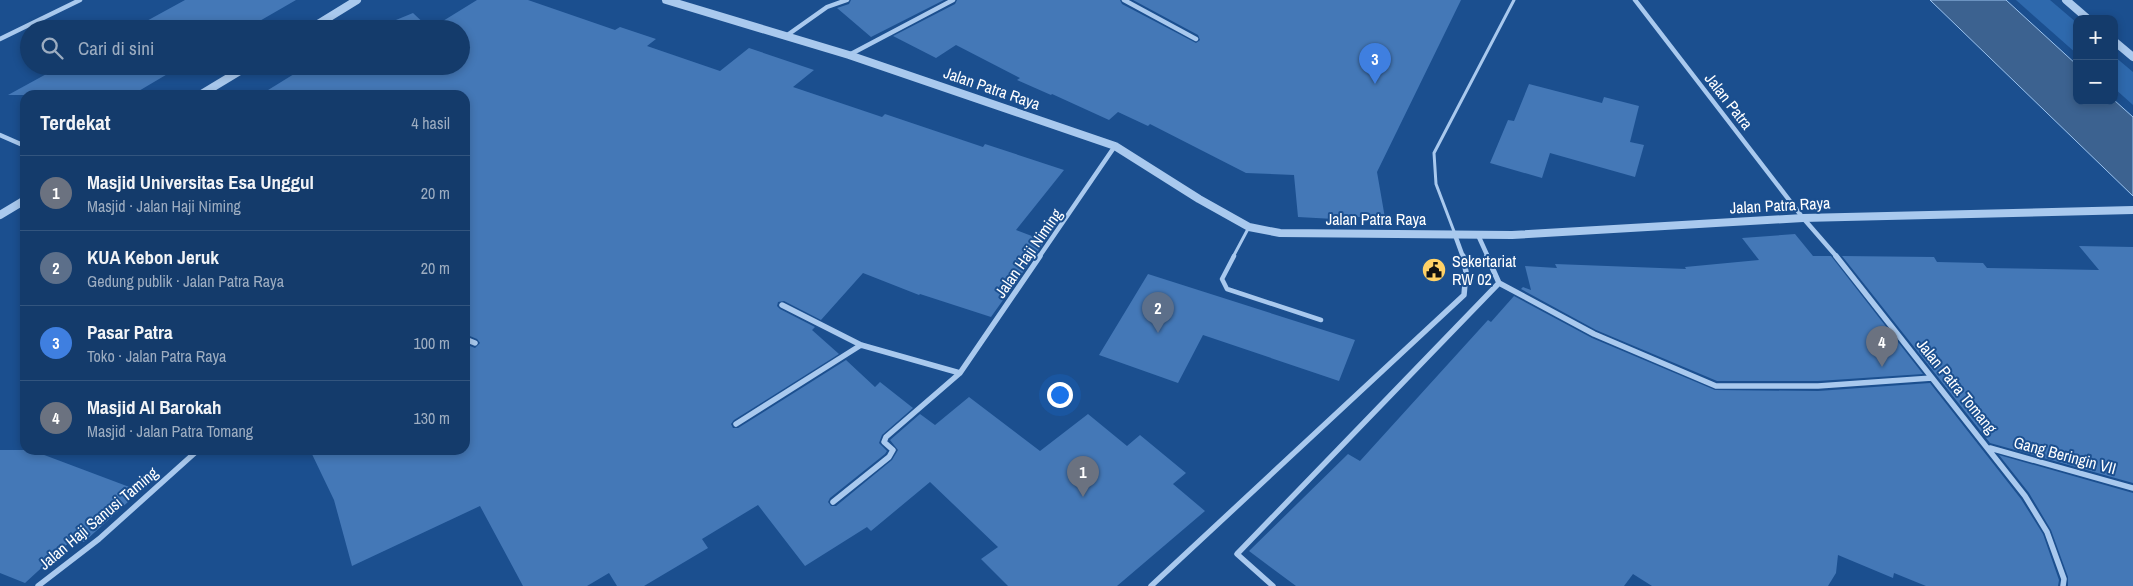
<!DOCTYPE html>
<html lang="id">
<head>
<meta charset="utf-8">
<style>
  :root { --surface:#143b6b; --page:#1d4271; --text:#f1f3f6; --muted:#9dadc1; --line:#33557e; --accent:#90b9f0 }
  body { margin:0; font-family:"Archivo Narrow",sans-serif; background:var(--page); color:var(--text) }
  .controls { position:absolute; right:15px; top:15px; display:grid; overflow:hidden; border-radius:10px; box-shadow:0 2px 8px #0003 }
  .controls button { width:45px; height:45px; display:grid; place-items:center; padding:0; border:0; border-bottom:1px solid var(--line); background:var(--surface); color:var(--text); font:25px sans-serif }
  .you { position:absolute; left:1059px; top:394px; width:18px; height:18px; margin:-12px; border:4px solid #fff; border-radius:50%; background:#1a73e8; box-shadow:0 0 0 8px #1a73e833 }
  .badge { display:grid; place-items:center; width:32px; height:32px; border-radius:50%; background:var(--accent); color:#fff; font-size:16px; font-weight:700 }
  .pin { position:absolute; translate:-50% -41px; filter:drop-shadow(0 1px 2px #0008) }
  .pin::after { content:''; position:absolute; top:26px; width:18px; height:15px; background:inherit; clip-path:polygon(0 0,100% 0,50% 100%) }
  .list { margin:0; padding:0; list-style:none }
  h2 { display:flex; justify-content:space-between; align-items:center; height:65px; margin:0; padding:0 20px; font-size:21px }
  h2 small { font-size:16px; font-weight:400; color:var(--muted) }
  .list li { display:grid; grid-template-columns:32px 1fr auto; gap:15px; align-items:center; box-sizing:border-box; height:75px; padding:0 20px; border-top:1px solid var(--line) }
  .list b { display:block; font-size:19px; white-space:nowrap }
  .list p { margin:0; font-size:16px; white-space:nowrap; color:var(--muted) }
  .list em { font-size:16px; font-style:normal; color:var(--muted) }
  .icon { flex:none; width:28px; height:28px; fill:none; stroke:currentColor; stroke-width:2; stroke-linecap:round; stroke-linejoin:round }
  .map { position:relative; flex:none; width:2133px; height:586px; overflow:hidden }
  .search { position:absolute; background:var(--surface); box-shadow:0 2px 8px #0003; left:20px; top:20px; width:450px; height:55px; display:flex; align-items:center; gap:12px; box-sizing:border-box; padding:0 18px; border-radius:28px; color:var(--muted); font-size:19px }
  .panel { position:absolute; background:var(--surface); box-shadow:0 2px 8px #0003; left:20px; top:90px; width:450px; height:365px; border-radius:15px }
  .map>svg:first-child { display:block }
  .green { fill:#2e69ad }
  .water { fill:#3c6290; stroke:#9cc4f0 }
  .building { fill:#4478b7 }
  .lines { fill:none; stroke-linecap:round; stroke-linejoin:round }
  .service-far1 { stroke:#a9c9ee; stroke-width:3 }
  .service { stroke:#a9c9ee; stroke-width:4.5 }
  .minor-far1 { stroke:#a9c9ee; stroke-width:4.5 }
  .minor { stroke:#a9c9ee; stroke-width:5.5 }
  .tertiary { stroke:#a9c9ee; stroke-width:8 }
  .labels { text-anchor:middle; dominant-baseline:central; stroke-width:4; stroke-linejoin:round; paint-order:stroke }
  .street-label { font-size:16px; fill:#fff; stroke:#1b4f8f }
  .poi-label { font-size:16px; fill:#fff; stroke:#1b4f8f; text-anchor:start }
</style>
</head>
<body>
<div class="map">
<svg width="2133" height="586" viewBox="0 0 2133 586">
  <rect width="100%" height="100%" fill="#1b4f8f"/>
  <path class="green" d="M2016 0H2050L2077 23V54Z
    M2114 56 2133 72V105L2114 88Z"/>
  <path class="water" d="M1930 0H2006L2077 65V101H2114V100L2133 117V196Z"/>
  <path class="building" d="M185 0H296L246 29H132Z
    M477 0H528L615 30 620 27 656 39 647 46 720 71 749 48 814 70 793 87 882 117 885 114 983 147 985 144 1064 170 1016 230 1045 241 991 317 920 294 919 295 863 273 821 320 784 301 778 302 777 306 780 309 815 327 812 330 839 354 734 420 731 424 733 428H738L846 360 875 387 880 382 913 408 882 435 879 443 887 451 885 454 830 498 828 502 831 506H836L892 460 898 450 890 440 920 414 935 425 969 397 1040 451 1088 414 1127 446 1140 435 1186 473 1173 484 1205 511 1117 586H1008L981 559 998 547 930 482 871 531 867 527 805 566 758 505 702 539 708 548 644 586H617L609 573 587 586H523L480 506 352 566 334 500 310 450H465V344L475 348 480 343 477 339 465 334V95H260L307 66H461V29H430Z
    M851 0H944L871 37 837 8 849 4Z
    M957 0H1120L1122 4 1196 43 1200 40 1198 35 1133 0H1461L1377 172 1385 218 1334 216V219L1298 217 1294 175 1246 173 1150 124 1148 126 1118 112 1109 120 1052 94 1051 95 1017 80 1020 78 956 45 936 58 893 36 955 4Z
    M413 13 430 29H374Z
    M61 66H181L132 95H8Z
    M1529 84 1602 103 1604 97 1639 106 1630 142 1644 145 1635 177 1550 153 1542 178 1490 163 1508 120 1514 121Z
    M1795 234 1813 256H1831L1923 374 1818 381H1717L1596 330 1521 289 1523 287 1531 290 1525 266 1557 268 1555 264 1686 269 1685 267 1759 260 1742 238Z
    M2079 246 2133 247V483L1990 443 1842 256 1934 257 1937 262 1983 263 1987 268 2099 270Z
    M1148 274 1355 340 1339 381 1203 335 1178 383 1099 355Z
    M1514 296 1592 338 1715 390 1818 391 1930 383 2021 499 2043 534 2059 580 2058 586H1926L1894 573 1893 578 1838 555 1836 573 1828 586H1652L1633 574 1624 586H1296L1249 551 1348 454 1360 461 1488 320 1491 322Z
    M0 450H31L140 491 84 542 74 538 25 583 0 573Z
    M1999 455 2133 493V586H2068V577L2051 530 2029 493Z"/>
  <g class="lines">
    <path class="service-far1" d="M1455 234 1436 184 1434 153 1514 0
      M1233 257 1249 227"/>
    <path class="service" d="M1234 256 1222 279 1227 289 1321 320"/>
    <path class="minor-far1" d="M1124 0 1196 39
      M1635 0 1803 218 1837 257
      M786 36 827 7 847 0
      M0 39 80 0
      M849 55 953 0
      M0 135 25 146
      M1455 235 1463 257
      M1478 235 1488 257
      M1039 257 1115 146"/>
    <path class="minor" d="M1836 256 2025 496 2047 532 2064 579 2063 586
      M1499 283 1594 334 1716 386H1818L1932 378
      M782 305 861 345 960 373
      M465 339 475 343
      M736 424 861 345
      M1990 448 2133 488
      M833 502 889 457 893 450 884 442 886 437 960 373 1040 256
      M38 586 99 539 198 450
      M1151 586 1464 295 1466 272 1463 256
      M1273 586 1237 554 1499 283 1487 256"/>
    <path class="tertiary" d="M666 0 849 55 1115 146 1199 199 1249 227 1280 233 1512 235 1803 218 2133 210
      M2066 0 2088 19
      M310 29 357 0
      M2114 41 2133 57
      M200 95 248 66
      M0 215 25 200"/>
  </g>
  <defs>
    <g id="civic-disc" transform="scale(1.25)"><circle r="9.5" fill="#ffd166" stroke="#1b4f8f"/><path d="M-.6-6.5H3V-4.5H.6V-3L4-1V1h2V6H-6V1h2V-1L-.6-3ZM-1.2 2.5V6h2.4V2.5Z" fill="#111"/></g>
  </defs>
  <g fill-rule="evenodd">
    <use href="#civic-disc" x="1434" y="270"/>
  </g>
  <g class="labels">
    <g class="street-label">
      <text transform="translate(992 88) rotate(19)">Jalan Patra Raya</text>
      <text transform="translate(1729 101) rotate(52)">Jalan Patra</text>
      <text transform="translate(1780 205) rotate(-3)">Jalan Patra Raya</text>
      <text x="1376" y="219">Jalan Patra Raya</text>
      <text transform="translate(1028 253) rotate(-55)">Jalan Haji Niming</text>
      <text transform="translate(1957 386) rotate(51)">Jalan Patra Tomang</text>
      <text transform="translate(2065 455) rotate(15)">Gang Beringin VII</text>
      <text transform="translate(98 518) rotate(-40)">Jalan Haji Sanusi Taming</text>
    </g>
    <g class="poi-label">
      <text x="1452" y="261">Sekertariat<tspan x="1452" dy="18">RW 02</tspan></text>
    </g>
  </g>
</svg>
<div class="controls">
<button>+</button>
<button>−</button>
</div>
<div class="you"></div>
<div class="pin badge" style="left:1083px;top:497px;background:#6b7280">1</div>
<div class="pin badge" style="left:1158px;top:333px;background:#5c6f8a">2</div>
<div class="pin badge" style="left:1375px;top:84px;background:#3f7fe0">3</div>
<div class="pin badge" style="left:1882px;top:367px;background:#6b7280">4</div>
<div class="search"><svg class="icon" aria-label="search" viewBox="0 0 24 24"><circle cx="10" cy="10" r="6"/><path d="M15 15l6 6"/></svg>Cari di sini</div>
<section class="panel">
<h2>Terdekat<small>4 hasil</small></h2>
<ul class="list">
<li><span class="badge" style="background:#6b7280">1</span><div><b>Masjid Universitas Esa Unggul</b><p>Masjid · Jalan Haji Niming</p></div><em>20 m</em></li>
<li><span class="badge" style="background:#5c6f8a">2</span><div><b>KUA Kebon Jeruk</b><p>Gedung publik · Jalan Patra Raya</p></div><em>20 m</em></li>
<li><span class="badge" style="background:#3f7fe0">3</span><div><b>Pasar Patra</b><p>Toko · Jalan Patra Raya</p></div><em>100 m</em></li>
<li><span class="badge" style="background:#6b7280">4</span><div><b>Masjid Al Barokah</b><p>Masjid · Jalan Patra Tomang</p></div><em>130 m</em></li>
</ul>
</section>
</div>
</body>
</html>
